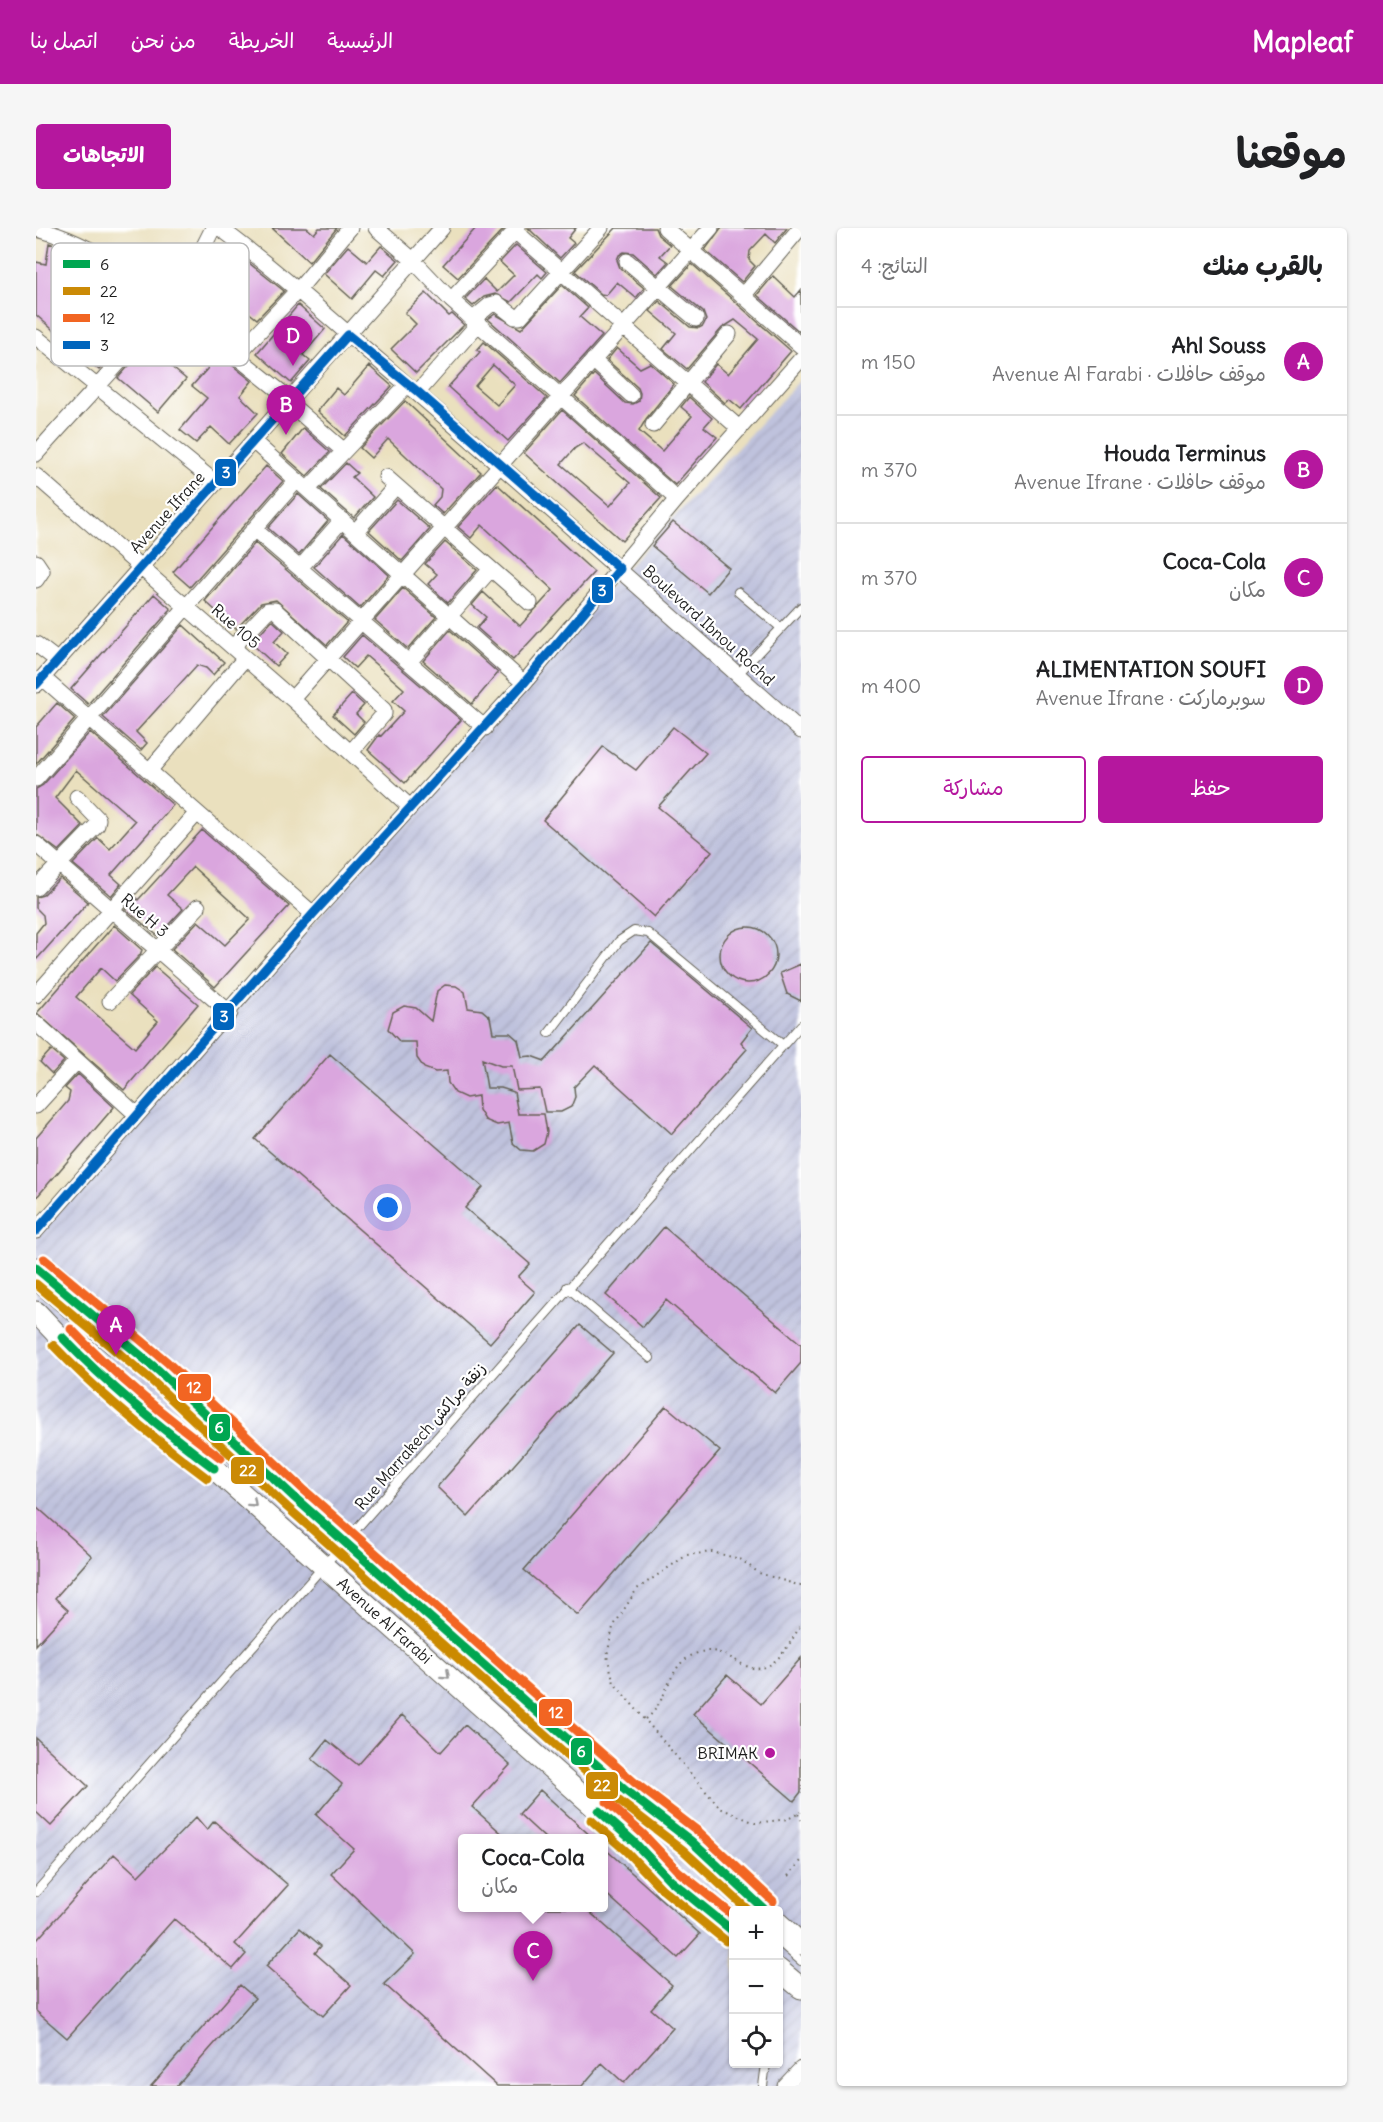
<!DOCTYPE html>
<html lang="ar">
<head>
<meta charset="utf-8">
<style>
  :root { --surface:#fff; --page:#f6f6f6; --text:#202124; --muted:#757577; --line:#e0e0e0; --accent:#b5179e }
  body { margin:0; font-family:Delius,"Playpen Sans Arabic",sans-serif; background:var(--page); color:var(--text); direction:rtl }
  .controls { position:absolute; right:18px; bottom:18px; display:grid; overflow:hidden; border-radius:6px; box-shadow:0 2px 4px #0004 }
  .controls button { width:54px; height:54px; display:grid; place-items:center; padding:0; border:0; border-bottom:2px solid var(--line); background:var(--surface); color:var(--text); font:30px sans-serif }
  .you { position:absolute; left:352px; top:980px; width:21px; height:21px; margin:-15px; border:4px solid #fff; border-radius:50%; background:#1a73e8; box-shadow:0 0 0 9px #1a73e833 }
  .badge { display:grid; place-items:center; width:39px; height:39px; border-radius:50%; background:var(--accent); color:#fff; font-size:20px; font-weight:700 }
  .pin { position:absolute; translate:-50% -50px; filter:drop-shadow(0 2px 3px #0008) }
  .pin::after { content:''; position:absolute; top:32px; width:21px; height:18px; background:inherit; clip-path:polygon(0 0,100% 0,50% 100%) }
  .popup { position:absolute; left:422px; top:1606px; width:150px; height:78px; box-sizing:border-box; display:grid; place-content:center; border-radius:6px; background:var(--surface); filter:drop-shadow(0 2px 4px #0005); font-size:20px; white-space:nowrap; color:var(--muted) }
  .popup b { font-size:22px; color:var(--text) }
  .popup::after { content:''; position:absolute; left:50%; top:100%; margin-left:-12px; border:12px solid transparent; border-top-color:var(--surface) }
  .list { margin:0; padding:0; list-style:none }
  h2 { display:flex; justify-content:space-between; align-items:center; height:78px; margin:0; padding:0 24px; font-size:26px }
  h2 small { font-size:20px; font-weight:400; color:var(--muted) }
  .list li { display:grid; grid-template-columns:39px 1fr auto; gap:18px; align-items:center; box-sizing:border-box; height:108px; padding:0 24px; border-top:2px solid var(--line) }
  .list b { display:block; font-size:22px; white-space:nowrap }
  .list p { margin:0; font-size:20px; white-space:nowrap; color:var(--muted) }
  .list em { font-size:20px; font-style:normal; color:var(--muted) }
  .actions { display:flex; gap:12px; padding:18px 24px }
  .actions a { flex:1; padding:14px 0; border:2px solid var(--accent); border-radius:6px; text-align:center; font-size:21px; color:var(--accent) }
  .actions .main { background:var(--accent); color:#fff }
  .icon { flex:none; width:33px; height:33px; fill:none; stroke:currentColor; stroke-width:2; stroke-linecap:round; stroke-linejoin:round }
  .map { position:relative; flex:none; width:765px; height:1858px; overflow:hidden; direction:ltr; border-radius:6px }
  header { display:flex; align-items:center; gap:36px; box-sizing:border-box; height:84px; padding:0 30px; background:var(--accent); color:#fff }
  header strong { font-size:28px }
  nav { display:flex; gap:33px; margin-inline-start:auto; font-size:21px }
  .intro { display:flex; align-items:center; justify-content:space-between; box-sizing:border-box; height:144px; padding:0 36px }
  h1 { margin:0; font-size:42px }
  .button { padding:15px 27px; border-radius:6px; background:var(--accent); color:#fff; font-size:21px; font-weight:700 }
  main { display:flex; gap:36px; padding:0 36px }
  aside { flex:1; background:var(--surface); border-radius:6px; box-shadow:0 2px 4px #0004 }
  .map>svg:first-child { display:block }
  .industrial { fill:url(#industrial-furrows); fill-rule:evenodd }
  .building { fill:#daa6de; fill-rule:evenodd }
  .lines { fill:none; stroke-linecap:round; stroke-linejoin:round }
  .lane-casing { stroke:#646155; stroke-width:10 }
  .street-casing { stroke:#646155; stroke-width:17 }
  .secondary-casing { stroke:#646155; stroke-width:23 }
  .path { stroke:#646155; stroke-width:2; stroke-dasharray:1.5 4.5; stroke-linecap:butt }
  .lane { stroke:#fff; stroke-width:8 }
  .street { stroke:#fff; stroke-width:15 }
  .secondary { stroke:#fff; stroke-width:21 }
  .bus-1-casing { stroke:#fff; stroke-width:14 }
  .bus-2-casing { stroke:#fff; stroke-width:14 }
  .bus-3-casing { stroke:#fff; stroke-width:14 }
  .bus-4-casing { stroke:#fff; stroke-width:14 }
  .bus-1 { stroke:#00a651; stroke-width:9 }
  .bus-2 { stroke:#cb8a06; stroke-width:9 }
  .bus-3 { stroke:#f26522; stroke-width:9 }
  .bus-4 { stroke:#0065bd; stroke-width:9 }
  .oneway { stroke:#999 }
  .poi-dot { fill:#b5179e; stroke:#fff; stroke-width:2 }
  .labels { text-anchor:middle; dominant-baseline:central; stroke-width:4.5; stroke-linejoin:round; paint-order:stroke }
  .street-label { font-size:16px; fill:#1c1c1c; stroke:#fff }
  .poi-label { font-size:16px; fill:#1c1c1c; stroke:#fff; text-anchor:end }
  .key { fill:#fff; stroke:#bbb; stroke-width:1.5 }
  .key-label { font-size:16px; fill:#1c1c1c }
  .line-badge { stroke:#fff; stroke-width:2 }
  .badge-label { font-size:16px; text-anchor:middle; font-weight:bold; fill:#fff }
</style>
</head>
<body>
<header>
<strong>Mapleaf</strong>
<nav><a>الرئيسية</a><a>الخريطة</a><a>من نحن</a><a>اتصل بنا</a></nav>
</header>
<div class="intro"><h1>موقعنا</h1><a class="button">الاتجاهات</a></div>
<main>
<aside>
<h2>بالقرب منك<small>النتائج: 4</small></h2>
<ul class="list">
<li><span class="badge">A</span><div><b>Ahl Souss</b><p>موقف حافلات · Avenue Al Farabi</p></div><em>150 m</em></li>
<li><span class="badge">B</span><div><b>Houda Terminus</b><p>موقف حافلات · Avenue Ifrane</p></div><em>370 m</em></li>
<li><span class="badge">C</span><div><b>Coca-Cola</b><p>مكان</p></div><em>370 m</em></li>
<li><span class="badge">D</span><div><b>ALIMENTATION SOUFI</b><p>سوبرماركت · Avenue Ifrane</p></div><em>400 m</em></li>
</ul>
<div class="actions"><a class="main">حفظ</a><a>مشاركة</a></div>
</aside>
<div class="map">
<svg width="765" height="1858" viewBox="0 0 765 1858">
  <defs>
    <pattern id="industrial-furrows" width="10" height="10" patternUnits="userSpaceOnUse" patternTransform="scale(1.5)"><rect width="10" height="10" fill="#bfc2dd"/><path d="M-1 1l2-2M0 10L10 0M9 11l2-2" fill="none" stroke="#a4a6bd"/></pattern>
  </defs>
  <rect width="100%" height="100%" fill="#fff"/>
  <filter id="ink" filterUnits="userSpaceOnUse"><feTurbulence type="fractalNoise" baseFrequency=".0167" numOctaves="2"/><feDisplacementMap in="SourceGraphic" scale="12" xChannelSelector="R" yChannelSelector="G"/><feConvolveMatrix kernelMatrix="1 2 1 2 8 2 1 2 1" color-interpolation-filters="sRGB"/></filter>
  <filter id="wash" filterUnits="userSpaceOnUse"><feTurbulence type="fractalNoise" baseFrequency=".008" numOctaves="4" result="noise"/><feDisplacementMap in="SourceGraphic" scale="24" xChannelSelector="R" yChannelSelector="G"/><feGaussianBlur stdDeviation="1.35" result="paint"/><feColorMatrix in="noise" values="0 0 0 0 0 0 0 0 0 0 0 0 0 0 0 0 0 1.4 0 .05"/><feComposite in="paint" operator="in"/></filter>
  <g filter="url(#wash)">
    <rect width="100%" height="100%" fill="#eae0be"/>
    <path class="industrial" d="M765 151V1858H0V1009L580 352ZM426 1610H568V1680H426ZM698 1682H742V1836H698Z"/>
    <g id="blocks">
      <path class="building" d="M236 0H271L278 6 283 0H301L273 34Z
        M440 0H469L422 50 407 37Z
        M492 0H540L532 10 538 15 524 30Z
        M580 0H619L622 7 634 17 624 28 632 34 621 46 597 25 588 24 583 27 581 32 584 40 608 60 600 70 581 54 570 67 565 66 539 43Z
        M685 0H751L739 15 730 6 714 23 713 32 719 38 706 54 669 22Z
        M13 15 34 23 28 55 77 98 91 82 75 68 88 54 119 76 63 142 0 87V34L10 36Z
        M480 17 511 44 506 50 502 46 475 74 459 66 448 69 437 78 429 71 448 51 461 64 478 47 464 34Z
        M312 18 331 34 345 18 362 32 348 48 340 42 316 71 288 46Z
        M193 19 248 63 221 91 192 68 172 93 154 79Z
        M656 36 755 123 705 181 693 171 689 175 666 154 680 136 692 146 722 111 699 92 686 100 651 141 627 121 640 105 614 83 623 73 654 99 663 100 667 98 670 92 667 84 636 58Z
        M737 48 759 69 765 62V105L721 67Z
        M526 57 552 80 544 89 566 108 524 155 452 91 459 86 485 101Z
        M390 65 413 88 416 86 428 97 380 145 355 121 380 96 369 85Z
        M262 77 289 101 267 127 274 133 255 155 221 125Z
        M141 93 216 153 204 168 222 185 193 216 175 199 160 215 144 202 171 170 156 158 172 140 148 120 133 137 150 151 122 184 82 150 106 123 111 127Z
        M448 114 511 170 472 213 412 159 444 124 441 122ZM457 137 479 157 461 177 439 158Z
        M581 120 604 140 614 135 638 156 610 191 603 203 626 223 656 188 645 179 653 169 676 190 668 199 681 209 639 257 539 168 558 146 589 175 597 176 603 173 604 165 602 160 571 132Z
        M333 138 356 158 309 208 281 183 300 160 308 167Z
        M369 173 445 244 407 286 397 277 404 269 405 261 352 211 335 230 324 220Z
        M526 182 625 270 586 313 488 225ZM547 215 594 255 574 278 525 236 539 220Z
        M267 200 294 224 271 248 246 226Z
        M310 235 321 245 316 249 337 269 318 290 285 261Z
        M230 238 247 253 154 359 137 344Z
        M461 256 558 344 477 432 441 400 450 389 436 377 447 364 484 398 517 362 446 297 435 310 422 299Z
        M262 266 292 293 263 327 232 300Z
        M361 272 394 301 366 333 333 303Z
        M637 294 693 340 672 365 616 318Z
        M307 306 353 347 324 380 278 339Z
        M409 314 441 342 412 375 392 356 401 346 389 336Z
        M219 315 311 394 291 417 240 372 225 375 200 401 169 373Z
        M367 360 400 389 372 421 339 392Z
        M118 366 135 381 52 476 35 461Z
        M236 392 248 403 238 414 251 426 240 438 215 415Z
        M147 397 188 434 177 447 170 440 161 437 100 504 111 515 105 522 67 489Z
        M414 402 462 445 436 476 387 433Z
        M326 407 425 492 369 555 332 522 343 507 345 508 368 483 357 473 368 461 330 428 319 440 307 429Z
        M316 466 328 477 320 486 328 494 318 506 297 487Z
        M21 475 39 491 0 536V499Z
        M637 499 670 525 622 579 676 623 618 689 507 592 567 519 600 542Z
        M54 504 137 577 75 647 85 656 75 668 37 636 62 610 74 621 99 593 40 542 19 570 47 598 23 623 0 606V561L7 557Z
        M166 602 253 678 179 759 136 721 162 693 189 717 214 691 157 639 131 667 147 681 122 708 89 681 99 669 102 672Z
        M24 650 52 674 0 732V705L8 695 7 687 0 680V669L7 667Z
        M78 697 106 722 104 727 79 753 65 740 40 769 99 820 122 793 93 767 119 739 162 776 88 862 1 785Z
        M684 727a28 28 0 1 1 56 0a28 28 0 1 1-56 0Z
        M615 715 716 800 705 814 711 821 636 906 559 837 538 859 539 869 535 879 525 884H509L504 861 481 862 476 838H465L446 831 451 860H465L478 864 482 886H508L511 904 508 916 497 923 485 922 477 915 473 895 461 897 449 892 443 882 442 868 430 870 419 865 412 855 411 843 399 844 388 840 381 830 380 814H364L352 801 357 784 368 778 380 780 395 793 401 763 409 757 420 758 429 764 432 780 446 782 454 789 457 805H474L482 812 486 829 495 828 509 833Z
        M765 736V773L751 766 744 745Z
        M15 822 28 833 16 846 4 834Z
        M294 826 447 959 429 980 494 1036 482 1049 499 1064 454 1115 219 911Z
        M42 846 78 879 0 970V910L32 873 34 864 29 860Z
        M628 999 765 1116V1135L739 1165 630 1072 607 1099 570 1067Z
        M544 1097 577 1125 432 1289 401 1259Z
        M630 1178 684 1223 542 1387 488 1342Z
        M0 1278 56 1328 19 1370 32 1382 0 1417Z
        M765 1430V1564L758 1573 657 1486 691 1447 725 1476Z
        M366 1487 405 1524 429 1497 474 1537 436 1579 472 1611H426V1680H549L636 1757 615 1781 637 1800 588 1855 566 1835 546 1858H461L348 1756 379 1726 295 1646 318 1621 280 1587 306 1556 276 1531 291 1512 322 1537Z
        M0 1510 52 1558 15 1598 0 1584Z
        M504 1562 558 1611H510L483 1586Z
        M160 1589 171 1602 178 1593 252 1657 199 1716 210 1726 197 1741 138 1691 31 1810 0 1783V1713L78 1626 102 1648Z
        M567 1619 664 1706 642 1730 567 1663Z
        M264 1700 285 1718 279 1725 315 1757 287 1788 230 1738Z
        M204 1757 219 1770 141 1858H115Z"/>
    </g>
  </g>
  <g filter="url(#ink)">
    <use href="#blocks" fill-opacity="0" stroke="#646155" stroke-width="1.5"/>
    <g class="lines">
      <g class="lane-casing">
        <path id="lane" d="M702 364 745 400
          M701 447 765 379
          M513 805 583 713 598 703 612 705 747 817
          M0 1059 75 1122
          M531 1059 614 1130
          M73 1114 193 1223
          M186 1222 609 1596
          M607 1588 714 1682
          M0 1664 765 797
          M742 1713 765 1733
          M727 1858 730 1836"/>
      </g>
      <g class="street-casing">
        <path id="street" d="M184 0C246 46 302 98 362 149 498 265 631 384 765 503
          M340 0 377 32 415 72 482 0
          M629 0 765 118
          M0 1C71 17 144 84 200 128
          M479 3 704 201
          M591 33 660 91
          M707 68 764 0
          M415 72 641 271
          M436 92 454 77 461 75 479 89H484L565 0
          M0 109 180 255
          M557 132 595 167
          M382 164 442 96
          M255 172 200 128 263 61 314 0
          M252 174 308 223
          M617 197 693 106
          M218 214 488 455
          M0 226C63 154 136 88 177 0
          M0 248 256 471 374 579
          M350 249 494 375
          M272 261 371 157
          M218 301 449 500
          M319 304 360 258
          M0 334 6 343 0 352
          M264 340 306 292
          M0 416 22 433
          M197 419 232 382H239L348 482V486L315 524
          M373 434 455 341
          M7 450 277 686
          M0 457 406 0
          M256 471 675 0
          M113 543 209 430
          M0 551 261 252
          M0 616 194 785
          M0 660 61 597 62 591 41 569
          M0 767 161 585
          M74 773 162 679
          M0 795 101 887
          M0 878 41 833
          M0 1003 277 686 488 455 641 271 765 131
          M749 1858 765 1841"/>
      </g>
      <g class="secondary-casing">
        <g id="secondary">
          <path d="M0 1040 123 1143 259 1270 590 1563 655 1613 729 1682"/>
          <path id="s1" d="M0 1084 51 1138 114 1192 173 1236 598 1614 634 1652 698 1704"/>
          <path d="M742 1695 765 1716"/>
          <path d="M742 1741 765 1760"/>
        </g>
      </g>
      <path class="path" d="M765 1358 723 1345 704 1331 676 1324 651 1327 601 1361 577 1399 571 1428 578 1455 684 1580 719 1595 752 1591 765 1584
        M610 1491C630 1476 632 1443 650 1431 701 1396 714 1493 765 1396
        M762 1586 765 1592
        M752 1648 765 1633"/>
      <use href="#lane" class="lane"/>
      <use href="#street" class="street"/>
      <use href="#secondary" class="secondary"/>
      <g class="bus-1-casing">
        <path id="bus-1" d="M0 1040 123 1143 259 1270 590 1563 655 1613 729 1682
          M26 1109C73 1158 124 1199 178 1240
          M563 1583 598 1614 634 1652 698 1704"/>
      </g>
      <g class="bus-2-casing">
        <path id="bus-2" d="M0 1056 115 1152 251 1279 582 1572 647 1622 712 1682
          M17 1117C64 1167 116 1209 171 1250
          M555 1592 590 1623 626 1661 690 1713"/>
      </g>
      <g class="bus-3-casing">
        <path id="bus-3" d="M8 1031 131 1134 267 1261 598 1554 663 1604 737 1673
          M35 1101C81 1150 132 1190 185 1230
          M571 1574 607 1606 642 1643 698 1688"/>
      </g>
      <g class="bus-4-casing">
        <path id="bus-4" d="M0 457 312 107 382 164 584 341 488 455 277 686 0 1003"/>
      </g>
      <use href="#bus-1" class="bus-1"/>
      <use href="#bus-2" class="bus-2"/>
      <use href="#bus-3" class="bus-3"/>
      <use href="#bus-4" class="bus-4"/>
    </g>
    <defs><path id="oneway-chevron" d="M-2-3.5L2.5 0L-2 3.5" fill="none" stroke-width="1.6" stroke-linecap="round" stroke-linejoin="round" transform="scale(1.5)"/></defs>
    <g class="oneway">
      <use href="#oneway-chevron" transform="translate(217 1275) rotate(42)"/>
      <use href="#oneway-chevron" transform="translate(410 1447) rotate(42)"/>
    </g>
  </g>
  <circle class="poi-dot" cx="734" cy="1525" r="6"/>
  <g class="labels">
    <g class="street-label">
      <text transform="translate(131 284) rotate(-48)">Avenue Ifrane</text>
      <text transform="translate(673 397) rotate(42)">Boulevard Ibnou Rochd</text>
      <text transform="translate(200 398) rotate(41)">Rue 105</text>
      <text transform="translate(109 687) rotate(41)">Rue H 3</text>
      <text transform="translate(384 1208) rotate(-49)">Rue Marrakech زنقة مراكش</text>
      <text stroke="none"><textPath href="#s1" startOffset="466">Avenue Al Farabi</textPath></text>
    </g>
    <g class="poi-label">
      <text x="722" y="1525">BRIMAK</text>
    </g>
  </g>
  <rect x="15" y="15" width="198" height="123" rx="9" class="key"/>
  <rect x="27" y="32" width="27" height="8" fill="#00a651"/>
  <rect x="27" y="59" width="27" height="8" fill="#cb8a06"/>
  <rect x="27" y="86" width="27" height="8" fill="#f26522"/>
  <rect x="27" y="113" width="27" height="8" fill="#0065bd"/>
  <g class="key-label">
    <text x="64" y="42">6</text>
    <text x="64" y="69">22</text>
    <text x="64" y="96">12</text>
    <text x="64" y="123">3</text>
  </g>
  <g class="line-badge">
    <rect x="178" y="230" width="23" height="29" rx="6" fill="#0065bd"/>
    <rect x="555" y="348" width="23" height="28" rx="6" fill="#0065bd"/>
    <rect x="176" y="774" width="23" height="29" rx="6" fill="#0065bd"/>
    <rect x="141" y="1145" width="35" height="29" rx="6" fill="#f26522"/>
    <rect x="172" y="1185" width="23" height="29" rx="6" fill="#00a651"/>
    <rect x="194" y="1228" width="35" height="29" rx="6" fill="#cb8a06"/>
    <rect x="502" y="1470" width="35" height="29" rx="6" fill="#f26522"/>
    <rect x="534" y="1509" width="23" height="29" rx="6" fill="#00a651"/>
    <rect x="549" y="1543" width="34" height="29" rx="6" fill="#cb8a06"/>
  </g>
  <g class="badge-label">
    <text x="190" y="250">3</text>
    <text x="566" y="368">3</text>
    <text x="188" y="794">3</text>
    <text x="158" y="1165">12</text>
    <text x="183" y="1205">6</text>
    <text x="212" y="1248">22</text>
    <text x="520" y="1490">12</text>
    <text x="545" y="1529">6</text>
    <text x="566" y="1563">22</text>
  </g>
</svg>
<div class="controls">
<button>+</button>
<button>−</button>
<button><svg class="icon" aria-label="locate" viewBox="0 0 24 24"><circle cx="12" cy="12" r="6"/><path d="M12 2v4M12 18v4M2 12h4M18 12h4"/></svg></button>
</div>
<div class="you"></div>
<div class="pin badge" style="left:80px;top:1127px">A</div>
<div class="pin badge" style="left:250px;top:207px">B</div>
<div class="pin badge" style="left:497px;top:1753px">C</div>
<div class="popup"><b>Coca-Cola</b>مكان</div>
<div class="pin badge" style="left:257px;top:138px">D</div>
</div>
</main>
</body>
</html>
